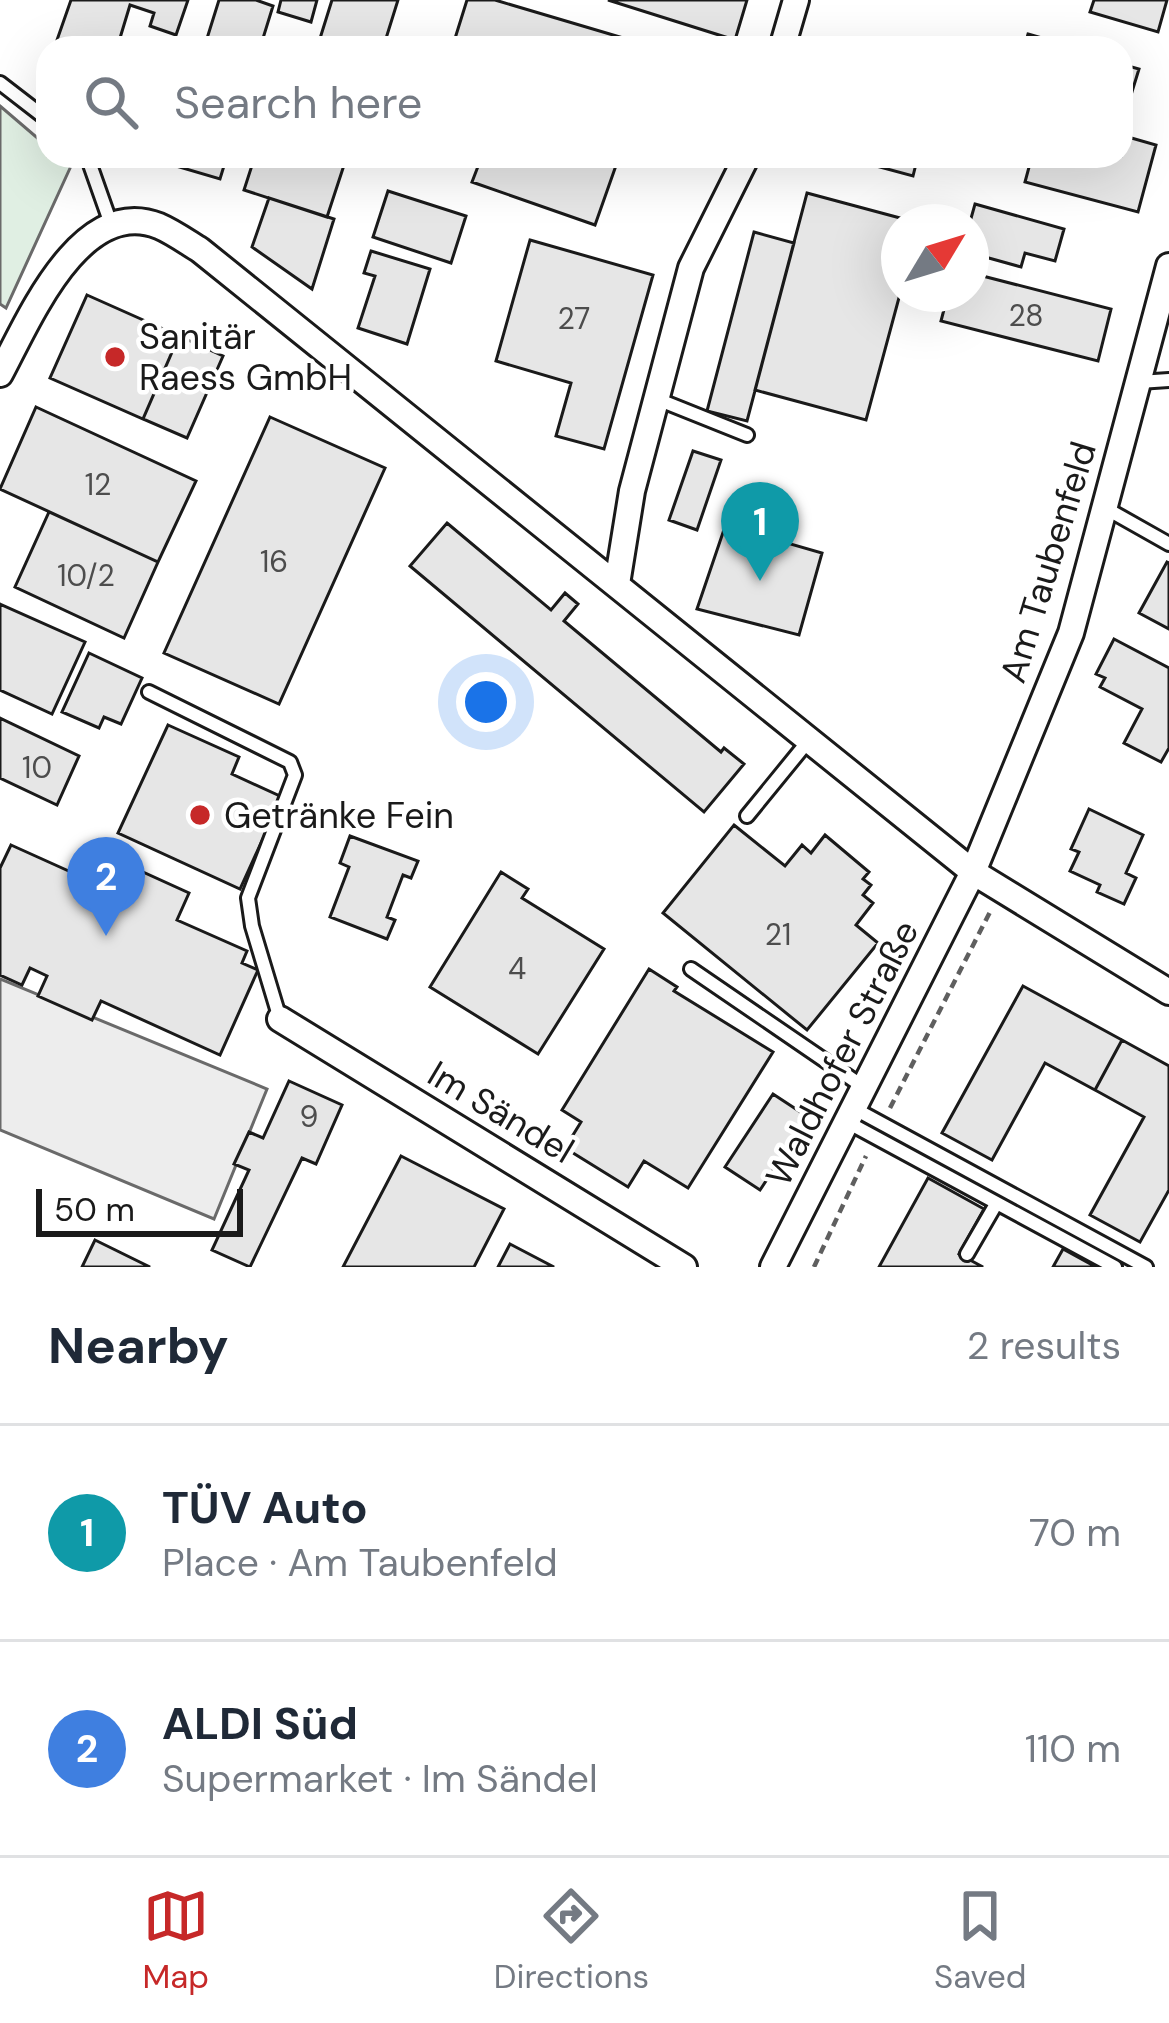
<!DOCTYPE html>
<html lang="en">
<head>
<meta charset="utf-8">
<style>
  :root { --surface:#fff; --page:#f2f2f3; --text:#1f2937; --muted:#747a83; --line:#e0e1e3; --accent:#c62828 }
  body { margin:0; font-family:"DM Sans",sans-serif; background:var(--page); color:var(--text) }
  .compass { position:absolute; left:881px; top:204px; width:108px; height:108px; border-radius:50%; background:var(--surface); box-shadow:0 12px 48px #0002; rotate:52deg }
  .scale { position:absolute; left:36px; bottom:30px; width:207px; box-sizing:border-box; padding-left:12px; border:6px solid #1a1a1a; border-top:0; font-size:33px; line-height:42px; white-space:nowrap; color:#1a1a1a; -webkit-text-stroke:9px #fff; paint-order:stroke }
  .you { position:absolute; left:486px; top:702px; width:42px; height:42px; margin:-30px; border:9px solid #fff; border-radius:50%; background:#1a73e8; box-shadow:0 0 0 18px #1a73e833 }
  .badge { display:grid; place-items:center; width:78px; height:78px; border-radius:50%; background:var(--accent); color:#fff; font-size:39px; font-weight:700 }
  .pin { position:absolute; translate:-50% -99px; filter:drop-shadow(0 3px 6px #0008) }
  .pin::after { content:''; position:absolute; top:63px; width:42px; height:36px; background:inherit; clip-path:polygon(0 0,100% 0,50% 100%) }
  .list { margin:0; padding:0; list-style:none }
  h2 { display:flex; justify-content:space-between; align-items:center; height:156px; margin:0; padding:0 48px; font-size:51px }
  h2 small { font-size:39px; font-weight:400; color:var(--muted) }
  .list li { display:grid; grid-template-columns:78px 1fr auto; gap:36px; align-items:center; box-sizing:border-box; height:216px; padding:0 48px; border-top:3px solid var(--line) }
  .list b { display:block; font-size:45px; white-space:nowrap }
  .list p { margin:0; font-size:39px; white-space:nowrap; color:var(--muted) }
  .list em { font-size:39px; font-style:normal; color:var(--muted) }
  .icon { flex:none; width:66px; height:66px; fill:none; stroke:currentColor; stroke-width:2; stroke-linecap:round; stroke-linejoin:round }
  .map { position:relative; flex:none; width:1169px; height:1267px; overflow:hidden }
  .search { position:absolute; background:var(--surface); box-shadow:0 12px 48px #0002; left:36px; right:36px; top:36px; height:132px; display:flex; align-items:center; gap:30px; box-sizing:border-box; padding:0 42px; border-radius:36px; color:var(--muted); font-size:45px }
  .sheet { height:588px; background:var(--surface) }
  nav { display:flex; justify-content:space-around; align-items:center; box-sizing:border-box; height:168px; border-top:3px solid var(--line); background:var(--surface); font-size:33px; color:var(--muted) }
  nav a { display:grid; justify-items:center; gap:6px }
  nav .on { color:var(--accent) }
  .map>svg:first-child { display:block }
  .green { fill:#e0efe3; stroke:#6a6a6a; stroke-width:3 }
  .parking { fill:#ededed; stroke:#6a6a6a; stroke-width:3 }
  .building { fill:#e6e6e6; stroke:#1a1a1a; stroke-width:3 }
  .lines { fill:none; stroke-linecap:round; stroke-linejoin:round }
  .lane-casing { stroke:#1a1a1a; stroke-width:18 }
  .street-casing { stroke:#1a1a1a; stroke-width:30 }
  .path { stroke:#5f5f5f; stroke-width:4.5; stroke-dasharray:9 6; stroke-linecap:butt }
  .lane { stroke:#fff; stroke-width:12 }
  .street { stroke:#fff; stroke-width:24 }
  .poi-dot { fill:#c62828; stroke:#fff; stroke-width:4.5 }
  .labels { text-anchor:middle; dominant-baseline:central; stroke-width:9; stroke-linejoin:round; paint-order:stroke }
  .number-label { font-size:30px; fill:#4d4d4d }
  .poi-label { font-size:36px; fill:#1a1a1a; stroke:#fff; text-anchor:start }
  .street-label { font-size:36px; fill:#1a1a1a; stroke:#fff }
</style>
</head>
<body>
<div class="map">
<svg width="1169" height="1267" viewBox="0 0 1169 1267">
  <rect width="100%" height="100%" fill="#fff"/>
  <path class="green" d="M0 106 48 147V156H59L71 166 6 308 0 304Z"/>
  <path class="parking" d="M0 979 267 1089 214 1219 0 1130Z"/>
  <path class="building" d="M71 0H188L176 35 150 26 154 13 130 5 117 48H80L57 40Z
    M219 0H256L273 6 260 48H204Z
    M281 0H317L311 22 278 12Z
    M332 0H398L383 48H317Z
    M467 0H495L647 45 646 48H452Z
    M608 0H747L735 40Z
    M1094 0H1167L1158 32 1090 12Z
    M1028 34 1073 47V48H1024Z
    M1121 64 1139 69 1127 108 1121 106Z
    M1121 135 1156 145 1138 212 1025 182 1032 156H1121Z
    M171 156H227L220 179 169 164Z
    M255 156H347L327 217 244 190Z
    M482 156H617L619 157 595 225 472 182Z
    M839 156H918L913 176Z
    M388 191 466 216 451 263 373 237Z
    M807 193 915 222H899L900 294 866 420 755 390Z
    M269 198 334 219 312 289 252 247Z
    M975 204 1064 229 1055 261 1025 253 1021 267 971 253 970 222Z
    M754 232 794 243 747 421 707 411Z
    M530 240 653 275 604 449 556 436 571 383 496 361Z
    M371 251 430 269 407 344 358 328 375 276 364 273Z
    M971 273 1111 309 1098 361 941 321 948 294H971Z
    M87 295 179 336 143 419 50 378Z
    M179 336 223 356 187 438 143 419Z
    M36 407 196 481 158 562 0 489Z
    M270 417 385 468 279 704 164 653Z
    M693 451 721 460 697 530 669 520Z
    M731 509 760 517 756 534 822 553 799 635 697 609Z
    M49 512 158 562 124 638 15 587Z
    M447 523 551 610 565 593 578 604 564 621 721 752 724 748 744 764 704 812 410 566Z
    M1167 562 1169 563V629L1139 613Z
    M0 604 85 642 52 714 0 690Z
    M1114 639 1169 668V748L1161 762 1124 743 1142 709 1100 687 1105 678 1096 674Z
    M89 653 142 678 121 724 104 717 99 728 62 712Z
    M0 718 79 756 57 805 0 778Z
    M168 725 239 757 232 774 282 797 240 889 118 833Z
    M1089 809 1143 835 1126 873 1136 878 1124 904 1097 892 1100 885 1070 871 1079 852 1071 849Z
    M734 825 785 866 802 845 811 853 825 835 869 872 863 879 871 885 863 895 873 903 856 925 878 943 807 1030 663 913Z
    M350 836 418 861 411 878 403 875 387 917 395 920 387 939 330 917 349 867 340 863Z
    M11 845 122 895 134 868 189 893 177 920 247 951 242 963 258 970 220 1055 101 1001 92 1020 38 996 47 976 30 968 22 985 0 975V868Z
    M501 872 528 889 522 898 604 949 538 1054 430 987Z
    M649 969 677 987 674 991 773 1052 688 1188 644 1161 628 1187 565 1148 581 1122 562 1110Z
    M1023 986 1122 1040 1095 1090 1045 1063 992 1160 942 1133Z
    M1122 1040 1169 1066V1190L1140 1242 1090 1215 1144 1117 1095 1090Z
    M289 1081 342 1105 316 1164 302 1158 250 1267 212 1250 249 1170 234 1164 249 1132 263 1138Z
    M773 1094 808 1117 760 1190 725 1167Z
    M401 1156 504 1209 474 1267H343Z
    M928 1178 984 1209 959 1254 983 1267H879Z
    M95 1240 150 1267H82Z
    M510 1244 554 1267H498Z
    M1063 1249 1096 1267H1053Z"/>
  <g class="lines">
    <g class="lane-casing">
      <path id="lane" d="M0 83 48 120
        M87 156 111 224
        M1139 382 1169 380
        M657 399 747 435
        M1107 509 1169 544
        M149 692 290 762 295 775 248 898 252 926 280 1019
        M747 816 809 740
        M691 969 865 1088
        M855 1109 1146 1267
        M849 1123 1115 1267
        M967 1254 996 1204"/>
    </g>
    <g class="street-casing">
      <path id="street" d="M782 48 796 0
        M0 374C28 322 80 195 159 226 173 232 187 242 200 250L973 872 1169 992
        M617 584 632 491 691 268 747 156
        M280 1019 684 1267
        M773 1267 973 872 1071 633 1169 266"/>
    </g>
    <path class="path" d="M890 1108 991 910
      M814 1267 866 1156"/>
    <use href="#lane" class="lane"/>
    <use href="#street" class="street"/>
  </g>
  <g class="poi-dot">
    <circle cx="115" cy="357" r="12"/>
    <circle cx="200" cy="815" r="12"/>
  </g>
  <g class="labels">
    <g class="number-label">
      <text x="1026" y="315">28</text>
      <text x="574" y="318">27</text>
      <text x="98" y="484">12</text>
      <text x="274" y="561">16</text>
      <text x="86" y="575">10/2</text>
      <text x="37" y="767">10</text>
      <text x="778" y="934">21</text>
      <text x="517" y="968">4</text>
      <text x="309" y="1116">9</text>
    </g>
    <g class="poi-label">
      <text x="139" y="336">Sanitär<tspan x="139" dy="41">Raess GmbH</tspan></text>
      <text x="224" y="815">Getränke Fein</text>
    </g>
    <g class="street-label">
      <text transform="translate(1048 562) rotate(-73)">Am Taubenfeld</text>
      <text transform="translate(842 1053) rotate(-63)">Waldhofer Straße</text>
      <text transform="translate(501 1112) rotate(31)">Im Sändel</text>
    </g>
  </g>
</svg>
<svg class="compass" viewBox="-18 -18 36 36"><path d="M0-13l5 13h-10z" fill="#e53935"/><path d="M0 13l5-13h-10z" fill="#747a83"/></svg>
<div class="scale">50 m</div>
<div class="you"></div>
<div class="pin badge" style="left:760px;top:581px;background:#0f9aa8">1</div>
<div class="pin badge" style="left:106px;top:936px;background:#3f7fe0">2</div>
<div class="search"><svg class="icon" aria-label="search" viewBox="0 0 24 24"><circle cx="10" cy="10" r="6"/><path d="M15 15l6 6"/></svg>Search here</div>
</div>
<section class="sheet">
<h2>Nearby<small>2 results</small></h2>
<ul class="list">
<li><span class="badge" style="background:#0f9aa8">1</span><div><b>TÜV Auto</b><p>Place · Am Taubenfeld</p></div><em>70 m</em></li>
<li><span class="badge" style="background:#3f7fe0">2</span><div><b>ALDI Süd</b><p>Supermarket · Im Sändel</p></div><em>110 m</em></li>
</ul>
</section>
<nav>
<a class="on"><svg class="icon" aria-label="map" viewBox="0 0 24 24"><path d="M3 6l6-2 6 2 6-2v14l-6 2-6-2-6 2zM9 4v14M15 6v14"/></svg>Map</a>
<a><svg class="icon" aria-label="directions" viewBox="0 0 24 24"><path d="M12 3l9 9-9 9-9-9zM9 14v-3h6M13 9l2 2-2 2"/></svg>Directions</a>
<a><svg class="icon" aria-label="saved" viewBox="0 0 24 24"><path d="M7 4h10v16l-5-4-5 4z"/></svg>Saved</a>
</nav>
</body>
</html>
